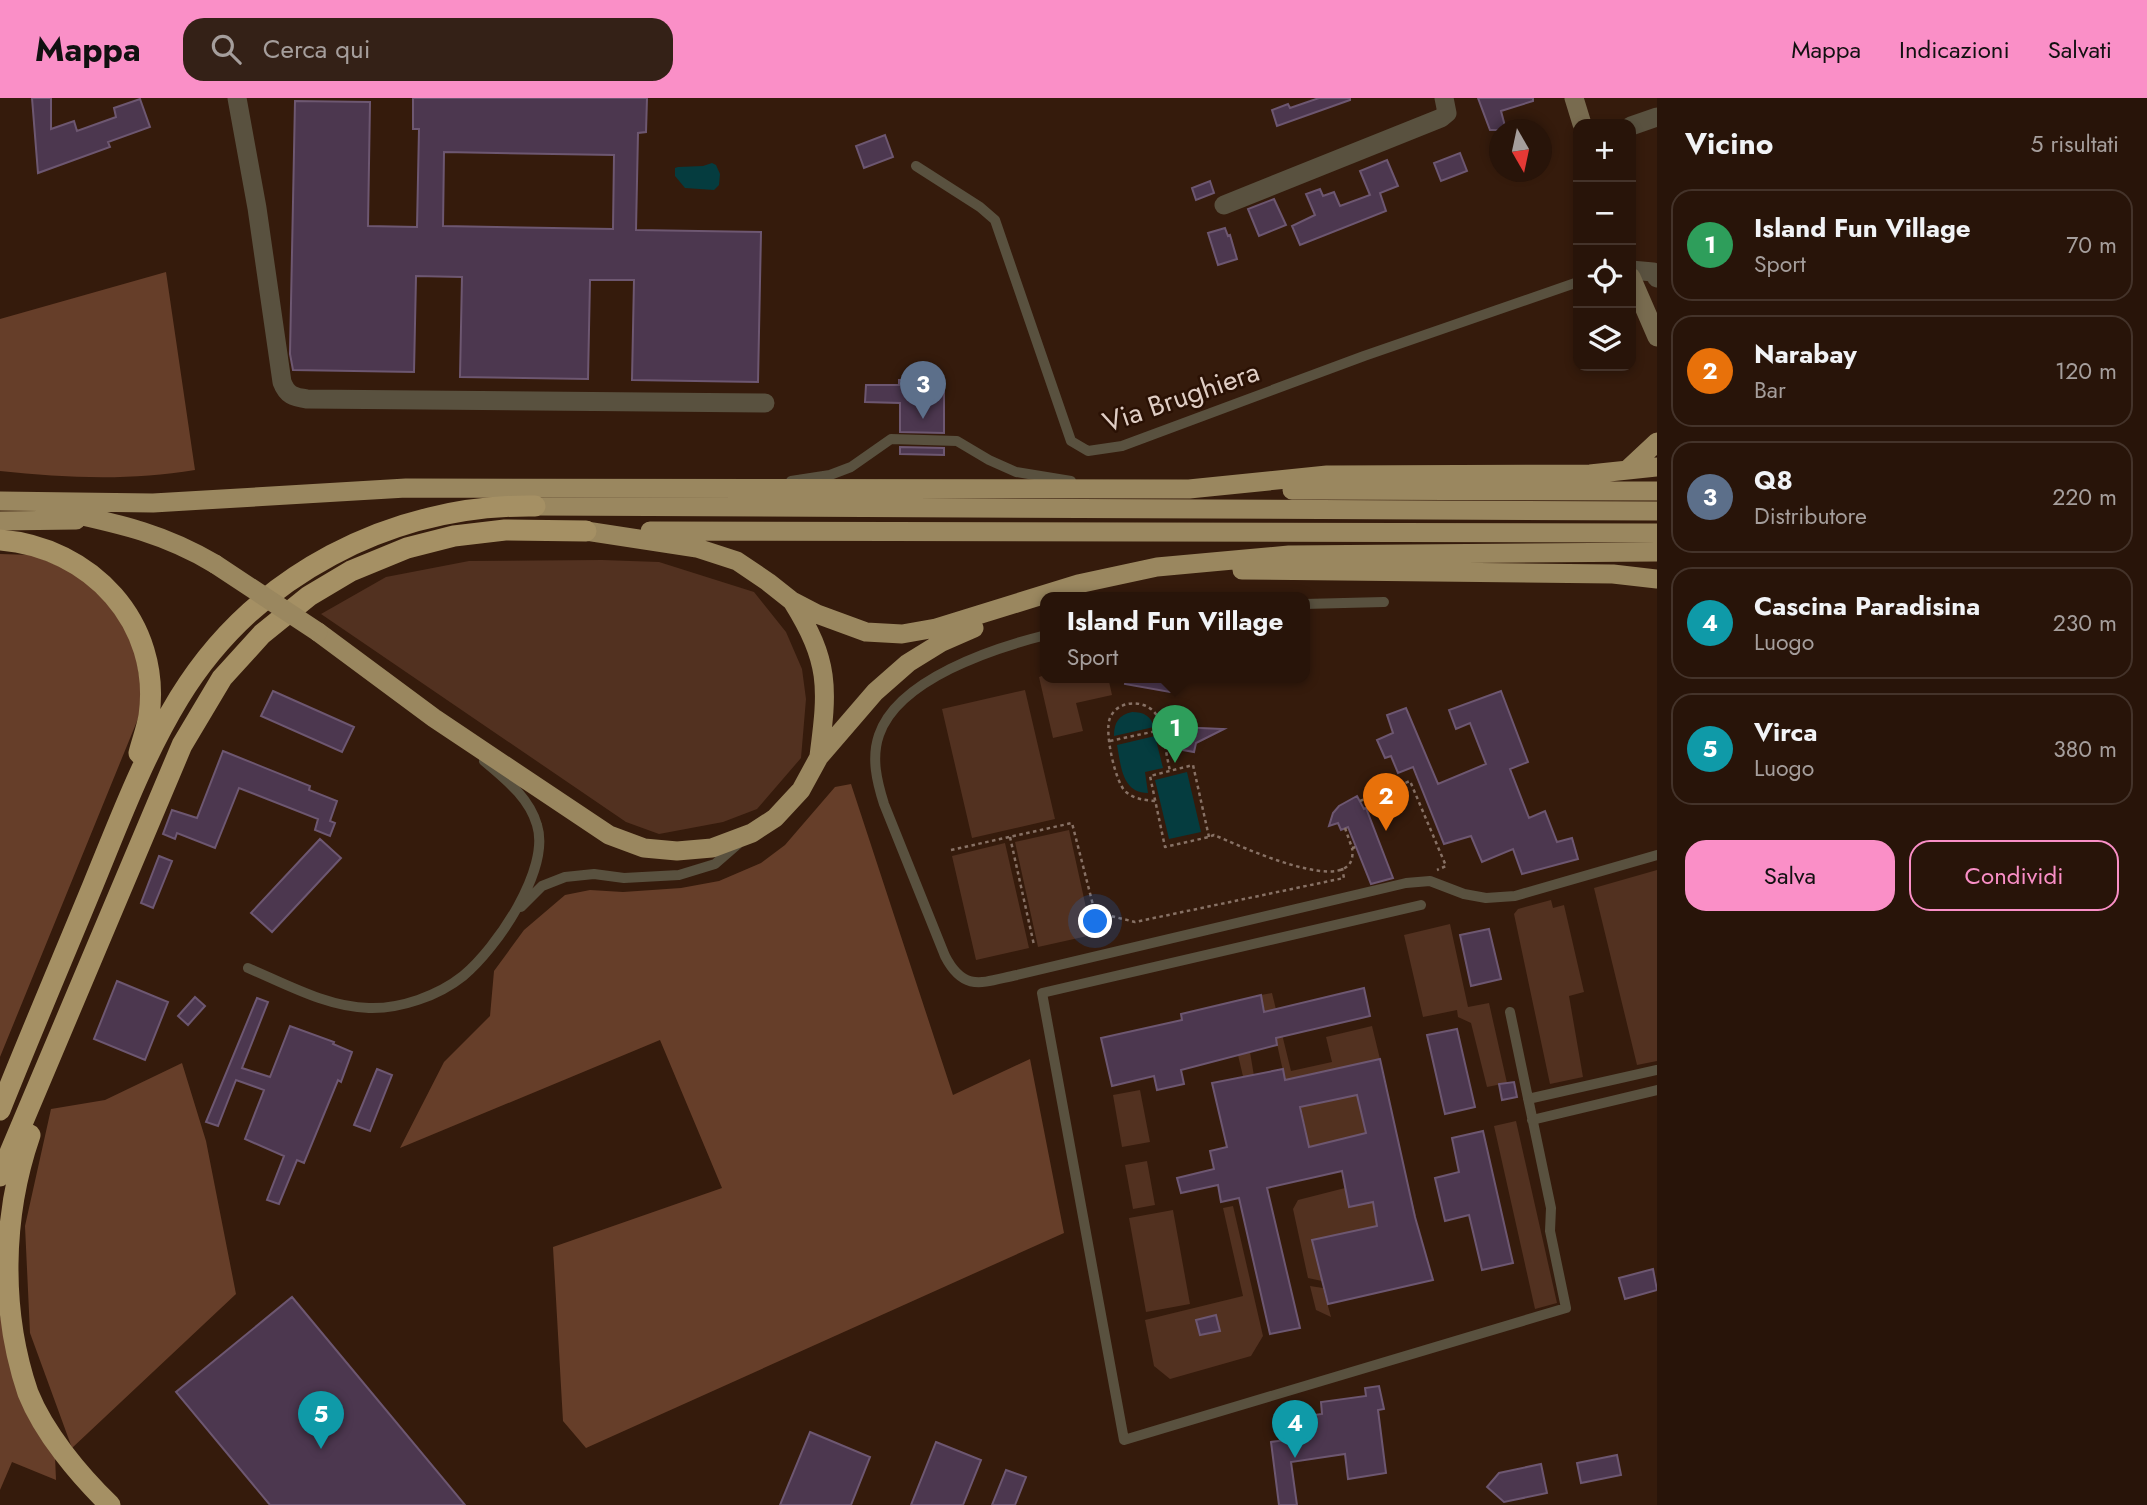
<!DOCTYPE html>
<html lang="it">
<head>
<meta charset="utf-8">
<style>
  :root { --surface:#281409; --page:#342117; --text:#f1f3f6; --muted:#a59e9c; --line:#44332a; --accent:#fa8fc7 }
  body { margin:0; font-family:Jost,sans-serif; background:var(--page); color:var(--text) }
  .controls { position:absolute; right:21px; top:21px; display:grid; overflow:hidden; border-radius:14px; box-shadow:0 4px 10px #0003 }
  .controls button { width:63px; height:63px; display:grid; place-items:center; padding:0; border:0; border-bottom:2px solid var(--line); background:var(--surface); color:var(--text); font:35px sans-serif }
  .compass { position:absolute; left:1489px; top:21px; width:63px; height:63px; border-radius:50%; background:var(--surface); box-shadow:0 4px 10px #0003; rotate:171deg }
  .you { position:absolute; left:1096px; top:824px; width:24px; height:24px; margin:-18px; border:5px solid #fff; border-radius:50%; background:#1a73e8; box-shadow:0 0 0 10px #1a73e833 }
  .badge { display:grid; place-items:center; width:46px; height:46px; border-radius:50%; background:var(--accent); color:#fff; font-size:23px; font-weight:700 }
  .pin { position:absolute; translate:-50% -58px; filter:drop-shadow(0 2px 4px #0008) }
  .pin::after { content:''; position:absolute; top:37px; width:24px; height:21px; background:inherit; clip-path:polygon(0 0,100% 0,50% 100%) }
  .popup { position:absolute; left:1040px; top:494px; width:270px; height:91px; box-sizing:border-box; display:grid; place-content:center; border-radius:14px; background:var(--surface); filter:drop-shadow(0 2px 5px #0005); font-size:23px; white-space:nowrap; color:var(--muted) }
  .popup b { font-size:26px; color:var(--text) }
  .popup::after { content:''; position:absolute; left:50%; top:100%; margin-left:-14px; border:14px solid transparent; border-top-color:var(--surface) }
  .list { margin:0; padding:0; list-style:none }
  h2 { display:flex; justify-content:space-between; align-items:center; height:91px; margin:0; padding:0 28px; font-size:30px }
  h2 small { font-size:23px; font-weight:400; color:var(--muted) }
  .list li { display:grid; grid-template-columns:46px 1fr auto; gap:21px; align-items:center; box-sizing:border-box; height:112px; margin:0 14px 14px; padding:0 14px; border:2px solid var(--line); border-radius:21px }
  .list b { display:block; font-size:26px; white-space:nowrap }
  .list p { margin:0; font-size:23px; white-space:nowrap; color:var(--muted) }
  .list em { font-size:23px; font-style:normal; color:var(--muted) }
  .actions { display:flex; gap:14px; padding:21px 28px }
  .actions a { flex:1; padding:16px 0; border:2px solid var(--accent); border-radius:21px; text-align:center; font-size:24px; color:var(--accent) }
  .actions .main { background:var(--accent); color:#111 }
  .icon { flex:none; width:38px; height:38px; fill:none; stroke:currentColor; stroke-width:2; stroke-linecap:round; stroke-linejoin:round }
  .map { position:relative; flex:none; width:1657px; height:1407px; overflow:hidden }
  header { display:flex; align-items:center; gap:42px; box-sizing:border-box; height:98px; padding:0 35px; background:var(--accent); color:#111 }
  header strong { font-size:33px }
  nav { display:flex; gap:38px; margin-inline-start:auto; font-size:24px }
  .search { width:490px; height:63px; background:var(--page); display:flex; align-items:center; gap:18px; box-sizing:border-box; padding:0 24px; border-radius:21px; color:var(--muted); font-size:26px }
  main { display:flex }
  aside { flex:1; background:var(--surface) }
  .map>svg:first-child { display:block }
  .green { fill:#523120 }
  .forest { fill:#663e29 }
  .water { fill:#053c3f }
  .building { fill:#4c374f; stroke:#6d5771; stroke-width:2; fill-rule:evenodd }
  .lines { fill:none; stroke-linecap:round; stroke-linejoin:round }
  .path { stroke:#877165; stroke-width:2.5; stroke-dasharray:3.5 3.5; stroke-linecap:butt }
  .service { stroke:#59513f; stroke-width:10 }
  .minor { stroke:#59513f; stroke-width:19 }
  .secondary { stroke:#786b4f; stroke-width:19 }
  .trunk { stroke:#9a875f; stroke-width:19 }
  .motorway { stroke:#a59064; stroke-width:21 }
  .trunk-bridge { stroke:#9a875f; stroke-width:19 }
  .labels { text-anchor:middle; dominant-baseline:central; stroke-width:5; stroke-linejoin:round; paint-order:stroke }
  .street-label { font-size:28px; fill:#dfcdc4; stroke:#2a1104 }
</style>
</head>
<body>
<header>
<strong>Mappa</strong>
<div class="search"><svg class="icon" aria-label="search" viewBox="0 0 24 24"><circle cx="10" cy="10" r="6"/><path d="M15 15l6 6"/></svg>Cerca qui</div>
<nav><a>Mappa</a><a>Indicazioni</a><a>Salvati</a></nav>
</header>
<main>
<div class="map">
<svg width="1657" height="1407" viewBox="0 0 1657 1407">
  <rect width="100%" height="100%" fill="#351b0c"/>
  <path class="green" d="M602 462 659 464 754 494 786 534 802 571 806 601 801 660 757 711 723 724 659 736 626 724 321 516 386 479 469 463Z
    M1045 577 1046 579H1108L1112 597 1076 605 1083 633 1053 640 1039 579Z
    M1025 592 1055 721 972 740 942 611Z
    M1069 732 1092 837 1038 849 1015 744Z
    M1005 745 1029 850 976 862 952 758Z
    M1657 772V963L1637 967 1594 790Z
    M1551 802 1553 810 1564 807 1584 894 1569 898 1583 979 1550 986 1514 816 1518 811Z
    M1450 826 1468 909 1489 905 1507 985 1487 989 1471 925 1458 919 1457 912 1423 919 1404 837Z
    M1272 895 1291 973 1332 964 1326 939 1372 928 1380 961 1285 982 1275 937 1250 954 1254 978 1246 991 1233 936 1268 928 1261 897Z
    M1140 992 1150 1044 1122 1049 1113 997Z
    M1357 997 1366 1035 1309 1049 1301 1009Z
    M1516 1023 1557 1205 1535 1211 1494 1028Z
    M1147 1063 1155 1107 1133 1111 1125 1067Z
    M1345 1090 1349 1108 1373 1104 1374 1106 1411 1098 1416 1119 1313 1142 1322 1183 1308 1180 1293 1111 1298 1102Z
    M1233 1108 1263 1238 1251 1258 1170 1281 1154 1268 1145 1222 1243 1198 1223 1110Z
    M1173 1112 1190 1206 1146 1214 1129 1120Z
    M1310 1188 1323 1190 1331 1219 1316 1212Z"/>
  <path class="forest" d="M166 174 195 372C130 383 65 380 0 373V221Z
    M0 456 32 457 78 476 99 494 133 541 144 606 0 959Z
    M851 686 953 997 1030 961 1064 1135 586 1350 563 1323 553 1149 722 1090 660 942 400 1050 444 964 490 918 494 873 524 832 565 797 590 792 623 794 681 790 719 783 761 765 785 747 835 689Z
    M182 965 206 1043 236 1196 72 1350 30 1235 25 1128 51 1011 105 1002Z
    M0 1217 11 1262 55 1358 56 1382 12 1364 0 1392Z"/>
  <path class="water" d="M712 65 716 67 720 76 719 87 714 92 685 90 675 78V70L678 69 703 68Z
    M1132 614C1144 614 1151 618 1154 629L1114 638C1114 624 1119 617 1132 614Z
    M1155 638 1163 670 1145 674 1148 695C1122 695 1121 668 1117 647Z
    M1187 674 1201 734 1169 741 1155 682Z"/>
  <path class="building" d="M32 0H51V31L74 23 77 33 116 19 114 10 140 1 150 29 108 44 110 49 38 75Z
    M413 0H647L646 34 638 35 636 132 761 134 758 284 632 282 634 182H590L588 281 460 279 462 179 416 178 414 274 293 272 290 256 295 3 370 4 368 128 417 129 419 31H413ZM444 54 614 57 613 131 443 128Z
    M1319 0H1350V2L1277 28 1272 12 1288 6 1290 10Z
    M1478 0H1533V3L1501 13 1506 32H1490Z
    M885 37 893 59 864 70 856 48Z
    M1460 55 1467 73 1441 83 1434 65Z
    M1387 62 1398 88 1380 95 1386 113 1300 147 1292 128 1315 117 1306 96 1320 91 1323 98 1334 94 1340 108 1370 97 1360 73Z
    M1210 83 1214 95 1196 102 1192 90Z
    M1274 101 1286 127 1259 138 1248 111Z
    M1225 130 1228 138 1230 137 1237 161 1218 167 1208 135Z
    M899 282H944V335L900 334V305L865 304 866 287H899Z
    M900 349 944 350V357L900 356Z
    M1126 579H1177L1175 589 1170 594 1125 586Z
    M273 593 354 629 342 654 261 618Z
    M1501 593 1528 664 1510 671 1529 720 1545 713 1557 744 1572 740 1578 761 1522 776 1513 751 1482 764 1471 738 1444 746 1413 669 1398 675 1391 658 1385 660 1377 642 1393 635 1387 617 1406 610 1438 686 1486 666 1470 625 1456 631 1449 612Z
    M1177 629 1224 631 1196 645 1194 654 1183 652 1176 641Z
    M223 653 310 688 309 692 337 703 330 723 335 725 330 738 315 732 318 721 239 690 215 750 177 735 175 741 163 736 172 712 197 720Z
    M1357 698 1364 711 1366 710 1393 780 1371 786 1348 729 1341 732 1338 725 1329 728 1333 715 1339 708Z
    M320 741 341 760 272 834 251 815Z
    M159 758 172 763 153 810 141 805Z
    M1489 831 1501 881 1471 888 1460 837Z
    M117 883 168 904 145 962 94 941Z
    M1364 890 1370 918 1276 940 1277 947 1181 972 1184 986 1157 992 1154 978 1112 988 1101 940 1182 922 1181 916 1261 897 1264 914Z
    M195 899 205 908 188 927 178 918Z
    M257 900 268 904 242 970 270 979 290 928 334 944 333 946 352 954 341 984 338 982 304 1065 297 1062 279 1106 267 1102 284 1058 245 1041 264 992 236 982 218 1028 206 1024Z
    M1457 931 1475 1009 1445 1016 1427 937Z
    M1380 961 1415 1119 1433 1182 1328 1206 1312 1142 1377 1128 1373 1104 1349 1109 1342 1073 1267 1090 1300 1230 1270 1236 1239 1100 1221 1104 1218 1087 1181 1095 1177 1080 1214 1071 1210 1053 1227 1049 1212 985 1283 971 1285 982ZM1357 997 1366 1035 1309 1049 1300 1009Z
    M377 971 392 977 370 1033 354 1027Z
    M1514 984 1517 999 1502 1002 1499 986Z
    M1483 1033 1513 1165 1482 1172 1469 1117 1445 1123 1435 1080 1459 1074 1452 1040Z
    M1653 1171 1657 1192 1625 1201 1619 1180Z
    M292 1199 465 1407H270L176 1294Z
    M1216 1217 1220 1233 1200 1237 1196 1222Z
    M1379 1288 1384 1311 1378 1312 1386 1375 1348 1381 1345 1356 1291 1364 1297 1407H1279L1271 1344 1286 1342 1283 1321 1322 1316 1321 1304 1366 1298 1365 1290Z
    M810 1334 870 1359 851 1407H780Z
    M936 1344 981 1362 963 1407H911Z
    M1617 1357 1621 1377 1581 1385 1577 1365Z
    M1541 1366 1547 1395 1504 1404 1487 1389 1499 1375Z
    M1006 1372 1026 1379 1015 1407H992Z"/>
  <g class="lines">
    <path class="path" d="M1110 643 1161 632
      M1155 703C1144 702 1133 701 1125 693 1115 683 1104 633 1110 620 1118 600 1150 601 1158 620 1164 636 1166 656 1170 673
      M1360 703 1410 683 1446 768 1437 772
      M1345 730 1352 750 1356 749
      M1010 739 1034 847
      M1209 739 1193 667 1150 678 1165 749 1209 739 1214 737C1234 745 1361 806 1352 750
      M951 752 1072 725 1093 807 1103 816 1135 824 1344 780 1342 770"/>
    <path class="service" d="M916 68 980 109 995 122 1071 343 1088 353 1122 348 1364 258 1578 184
      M791 383 830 377 851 369 891 341 957 343 989 362 1016 374 1071 383
      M1304 506 1384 504
      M1046 537C994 550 898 581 879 637 871 660 877 684 884 706L945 858C964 895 983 884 1017 877L1406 785 1430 783 1464 796 1486 800 1515 798 1657 757
      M1421 807 1042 895 1124 1342 1566 1210 1550 1133 1551 1110 1510 914
      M521 809 542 788 565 779 594 776 624 780 679 777 715 766 738 746
      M248 870C286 886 327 909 369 910 400 911 438 898 463 878 496 851 551 771 537 727 529 699 505 681 484 663
      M1528 1001 1657 972
      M1532 1022 1657 992"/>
    <path class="minor" d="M237 0 257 110 282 284C287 297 293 299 307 301L765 305
      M1631 28 1657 19
      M1224 107 1441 20 1447 15 1444 0
      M1631 172 1653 174 1657 180"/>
    <path class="secondary" d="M1574 0 1582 26
      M1631 179 1657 239"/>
    <path class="trunk" d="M1627 372 1657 344
      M1292 392 1657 393
      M0 403 153 405 406 390 1189 391 1327 377 1590 376 1657 369
      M535 408 1657 413
      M60 413C119 426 163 435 215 466
      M0 423 76 422
      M586 433 697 450 737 463 768 484 792 503 817 516 866 534 902 536 936 530 1078 486 1157 469 1289 457 1657 454
      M650 433 1657 435
      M1242 472 1613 476 1657 481
      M792 503C830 564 828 589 819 658
      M318 534 434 620 609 737 644 750 677 753 712 750 752 735 775 720 801 692 819 659 875 594 908 565 942 544 974 530"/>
    <path class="motorway" d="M0 442C91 449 162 525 149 618 147 630 142 643 139 655
      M0 1012C30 937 62 862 93 787 119 724 143 659 179 600 254 477 392 406 535 408
      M30 1037C2 1118 0 1213 28 1295 44 1335 79 1377 110 1407
      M0 1078 182 647 222 580 262 536 309 498 351 473 407 450 454 438 505 432 586 433"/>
    <path class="trunk-bridge" d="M215 466 318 534"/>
  </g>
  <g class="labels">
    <g class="street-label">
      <text transform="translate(1181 299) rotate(-19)">Via Brughiera</text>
    </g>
  </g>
</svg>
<div class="controls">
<button>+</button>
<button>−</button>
<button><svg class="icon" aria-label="locate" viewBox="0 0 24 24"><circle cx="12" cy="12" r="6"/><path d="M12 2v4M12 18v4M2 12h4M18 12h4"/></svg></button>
<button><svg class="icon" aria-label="layers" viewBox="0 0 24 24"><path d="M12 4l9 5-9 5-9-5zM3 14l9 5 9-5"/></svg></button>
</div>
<svg class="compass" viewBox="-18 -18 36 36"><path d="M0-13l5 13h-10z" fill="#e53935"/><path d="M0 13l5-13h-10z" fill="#a59e9c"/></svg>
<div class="you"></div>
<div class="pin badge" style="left:1175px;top:665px;background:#2e9e5b">1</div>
<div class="popup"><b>Island Fun Village</b>Sport</div>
<div class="pin badge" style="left:1386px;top:733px;background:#e8710a">2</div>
<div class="pin badge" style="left:923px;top:321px;background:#5c6f8a">3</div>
<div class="pin badge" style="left:1295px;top:1360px;background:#0f9aa8">4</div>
<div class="pin badge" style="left:321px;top:1351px;background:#0f9aa8">5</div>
</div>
<aside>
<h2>Vicino<small>5 risultati</small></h2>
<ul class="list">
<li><span class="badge" style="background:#2e9e5b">1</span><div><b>Island Fun Village</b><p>Sport</p></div><em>70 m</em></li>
<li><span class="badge" style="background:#e8710a">2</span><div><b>Narabay</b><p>Bar</p></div><em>120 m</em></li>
<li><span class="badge" style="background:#5c6f8a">3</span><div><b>Q8</b><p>Distributore</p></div><em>220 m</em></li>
<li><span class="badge" style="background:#0f9aa8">4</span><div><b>Cascina Paradisina</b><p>Luogo</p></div><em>230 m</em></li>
<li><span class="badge" style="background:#0f9aa8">5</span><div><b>Virca</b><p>Luogo</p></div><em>380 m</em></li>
</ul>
<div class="actions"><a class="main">Salva</a><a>Condividi</a></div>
</aside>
</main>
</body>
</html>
